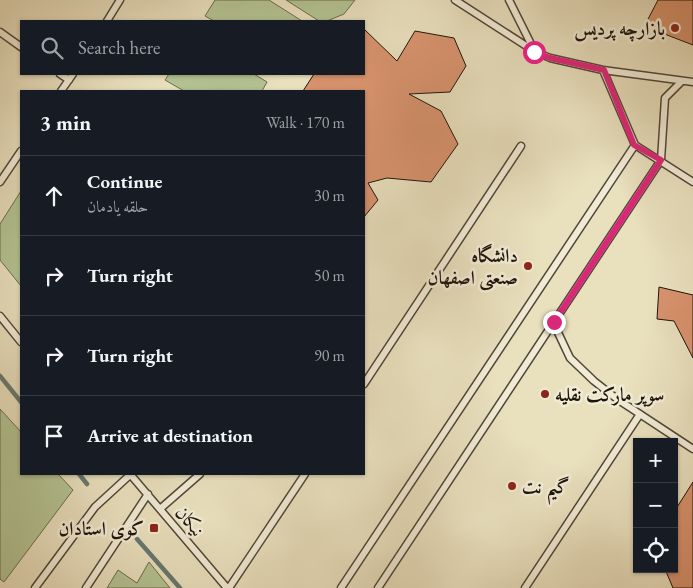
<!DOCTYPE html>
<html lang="en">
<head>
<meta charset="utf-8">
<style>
  :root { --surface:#171b24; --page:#242831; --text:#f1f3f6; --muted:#9ea1a6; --line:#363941 }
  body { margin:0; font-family:"EB Garamond",Amiri,serif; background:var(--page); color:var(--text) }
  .controls { position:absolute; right:15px; bottom:15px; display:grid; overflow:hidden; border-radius:0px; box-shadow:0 1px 4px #0004 }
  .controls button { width:45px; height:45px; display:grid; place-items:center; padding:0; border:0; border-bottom:1px solid var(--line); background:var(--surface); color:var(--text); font:25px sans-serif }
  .stop { position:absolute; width:15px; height:15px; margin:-11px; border:4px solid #db2777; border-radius:50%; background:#fff }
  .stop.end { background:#db2777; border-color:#fff; box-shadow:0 1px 5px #0008 }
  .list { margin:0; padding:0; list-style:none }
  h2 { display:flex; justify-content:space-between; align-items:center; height:65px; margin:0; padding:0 20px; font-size:21px }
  h2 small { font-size:16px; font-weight:400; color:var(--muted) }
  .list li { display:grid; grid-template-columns:32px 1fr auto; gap:15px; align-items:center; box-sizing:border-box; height:80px; padding:0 20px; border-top:1px solid var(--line) }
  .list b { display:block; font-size:19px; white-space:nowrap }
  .list p { margin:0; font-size:16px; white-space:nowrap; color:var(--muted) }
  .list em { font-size:16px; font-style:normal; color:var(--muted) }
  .icon { flex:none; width:28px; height:28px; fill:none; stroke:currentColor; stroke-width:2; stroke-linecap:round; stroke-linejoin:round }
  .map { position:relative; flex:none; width:693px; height:588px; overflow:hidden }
  .search { position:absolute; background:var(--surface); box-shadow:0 1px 4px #0004; left:20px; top:20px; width:345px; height:55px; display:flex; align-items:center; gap:12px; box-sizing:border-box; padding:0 18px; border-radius:0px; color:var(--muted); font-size:19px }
  .panel { position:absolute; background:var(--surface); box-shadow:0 1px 4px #0004; left:20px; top:90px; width:345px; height:385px; border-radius:0px }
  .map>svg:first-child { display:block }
  .green { fill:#b4c393; stroke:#686c4f }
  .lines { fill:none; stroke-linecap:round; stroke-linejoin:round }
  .stream { stroke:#667970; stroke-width:4.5 }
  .building { fill:#d8936e; stroke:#1d140b }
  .lane-casing { stroke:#504738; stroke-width:9 }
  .lane { stroke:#f1ebd5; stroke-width:6 }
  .route { stroke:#db2777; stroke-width:6 }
  .poi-dot { fill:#8f2418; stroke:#f1ebd5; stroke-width:2 }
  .labels { text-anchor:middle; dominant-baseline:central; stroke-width:5; stroke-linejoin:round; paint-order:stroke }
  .poi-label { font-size:19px; font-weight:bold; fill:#1d140b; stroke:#f1ebd5; text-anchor:end }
  .street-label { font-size:19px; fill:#1d140b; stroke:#f1ebd5 }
</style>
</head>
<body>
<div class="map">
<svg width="693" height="588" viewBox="0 0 693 588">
  <rect width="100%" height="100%" fill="#e9e0be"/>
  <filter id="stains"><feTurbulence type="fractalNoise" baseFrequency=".004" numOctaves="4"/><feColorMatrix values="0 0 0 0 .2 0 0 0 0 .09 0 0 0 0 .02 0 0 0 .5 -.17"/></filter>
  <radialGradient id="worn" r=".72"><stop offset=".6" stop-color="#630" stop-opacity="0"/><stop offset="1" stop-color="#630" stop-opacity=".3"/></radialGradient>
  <path class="green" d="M215 0H269L302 21H214L205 16Z
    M286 0H355L344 14 327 21H319Z
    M169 74H254L267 82 262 91H184L165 80Z
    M21 191V286L0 260V224Z
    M0 409 21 432V474H58L73 490 4 582 0 579Z
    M149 562 170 588H107L118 570 137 583Z"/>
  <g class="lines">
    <path class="stream" d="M0 376 21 402
      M79 474 87 484
      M137 539 180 588"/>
  </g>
  <path class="building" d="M658 0H693V45L667 35 647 21Z
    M364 29 397 61 415 31 454 38 466 66 450 92 409 94 441 111 458 144 431 182 387 178 368 183 378 200 364 217V91H303L314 74H364Z
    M659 287 693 295V358L674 321 657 319Z
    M693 482V588H673L665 569H674V512Z"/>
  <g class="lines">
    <g class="lane-casing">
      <path id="lane" d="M455 0 534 51 550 58 603 70 693 82
        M509 0 534 50
        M107 21 120 0
        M0 32 21 47
        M603 70 635 145 693 182
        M60 74 69 80
        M61 91 73 74
        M0 182 21 151
        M0 316 21 342
        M553 322 570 358 594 381 617 399 693 449
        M364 384 521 146
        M130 474 227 588
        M160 509 200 474
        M35 588 95 507 131 474
        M86 588 148 494
        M229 588 305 474
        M341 588 635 145
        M378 588 661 160 665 98 682 81
        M525 588 640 414"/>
    </g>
    <use href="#lane" class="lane"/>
  </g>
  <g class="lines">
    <path class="route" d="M534 52 550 58 604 70 634 145 661 160 554 322"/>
  </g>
  <g class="poi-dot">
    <circle cx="675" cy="28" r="5"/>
    <circle cx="528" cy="266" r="5"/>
    <circle cx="545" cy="394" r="5"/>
    <circle cx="512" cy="486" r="5"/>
    <rect x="149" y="523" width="10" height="10" rx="2.5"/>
  </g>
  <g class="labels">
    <g class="poi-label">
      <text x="665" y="28">بازارچه پردیس</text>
      <text x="518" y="255">دانشگاه<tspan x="518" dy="22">صنعتی اصفهان</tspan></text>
      <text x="555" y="394" text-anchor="start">سوپر مارکت نقلیه</text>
      <text x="522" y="486" text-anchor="start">گیم نت</text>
      <text x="144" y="528">کوی استادان</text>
    </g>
    <g class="street-label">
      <text transform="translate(190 521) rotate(49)">نیکان</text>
    </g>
  </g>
  <rect width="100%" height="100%" filter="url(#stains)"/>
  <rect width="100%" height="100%" fill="url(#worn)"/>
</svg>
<div class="controls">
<button>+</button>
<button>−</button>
<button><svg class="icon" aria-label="locate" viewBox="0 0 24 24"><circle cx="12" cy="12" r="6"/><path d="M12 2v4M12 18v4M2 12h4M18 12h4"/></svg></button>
</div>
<div class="stop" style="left:534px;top:52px"></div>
<div class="stop end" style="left:554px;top:322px"></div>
<div class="search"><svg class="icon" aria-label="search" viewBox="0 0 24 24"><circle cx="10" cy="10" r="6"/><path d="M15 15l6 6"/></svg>Search here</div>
<section class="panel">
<h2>3 min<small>Walk · 170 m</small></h2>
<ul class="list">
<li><svg class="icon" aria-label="ahead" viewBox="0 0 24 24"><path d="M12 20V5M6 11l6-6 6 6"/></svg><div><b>Continue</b><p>حلقه یادمان</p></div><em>30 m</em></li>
<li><svg class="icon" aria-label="right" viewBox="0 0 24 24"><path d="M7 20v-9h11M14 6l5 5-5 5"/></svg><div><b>Turn right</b></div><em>50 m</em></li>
<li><svg class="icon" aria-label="right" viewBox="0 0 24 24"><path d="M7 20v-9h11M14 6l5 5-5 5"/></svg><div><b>Turn right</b></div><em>90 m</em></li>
<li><svg class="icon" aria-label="arrive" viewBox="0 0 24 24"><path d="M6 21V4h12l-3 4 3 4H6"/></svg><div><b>Arrive at destination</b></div></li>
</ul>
</section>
</div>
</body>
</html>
